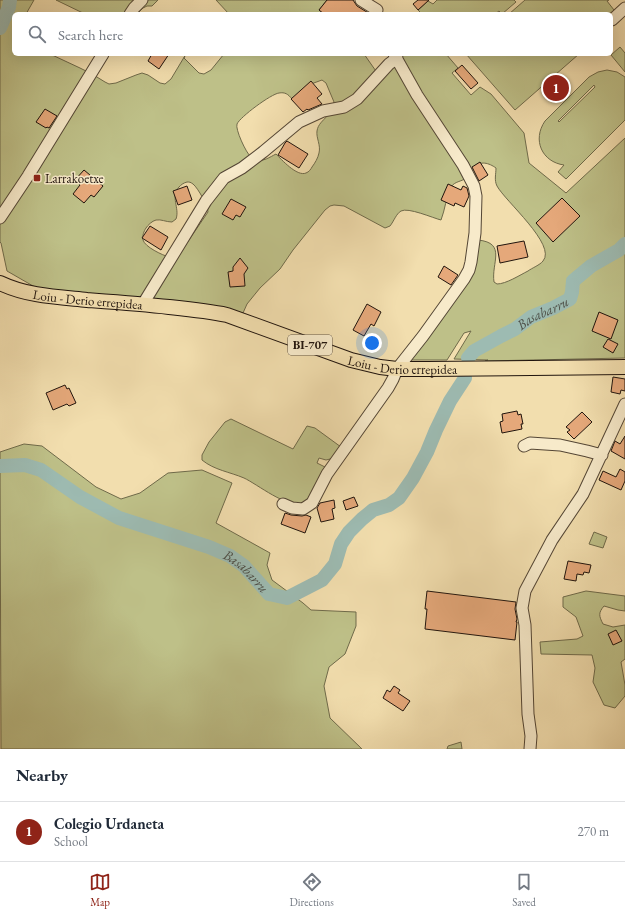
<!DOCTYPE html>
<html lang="en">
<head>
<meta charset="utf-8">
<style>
  :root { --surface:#fff; --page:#f2f2f3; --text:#1f2937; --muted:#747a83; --line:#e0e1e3; --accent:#8f2418 }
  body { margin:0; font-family:"EB Garamond",serif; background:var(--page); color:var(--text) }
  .you { position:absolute; left:372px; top:343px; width:14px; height:14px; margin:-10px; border:3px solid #fff; border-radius:50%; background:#1a73e8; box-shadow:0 0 0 6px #1a73e833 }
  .badge { display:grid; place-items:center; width:26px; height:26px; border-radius:50%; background:var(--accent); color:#fff; font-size:13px; font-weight:700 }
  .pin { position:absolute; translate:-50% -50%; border:2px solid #fff; box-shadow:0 1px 4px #0006 }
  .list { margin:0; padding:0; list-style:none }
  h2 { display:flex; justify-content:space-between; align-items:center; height:52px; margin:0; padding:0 16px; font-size:17px }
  h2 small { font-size:13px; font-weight:400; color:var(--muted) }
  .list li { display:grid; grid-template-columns:26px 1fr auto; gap:12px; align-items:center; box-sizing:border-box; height:60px; padding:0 16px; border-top:1px solid var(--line) }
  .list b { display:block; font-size:15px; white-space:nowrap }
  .list p { margin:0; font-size:13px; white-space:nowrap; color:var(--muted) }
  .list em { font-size:13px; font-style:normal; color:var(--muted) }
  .icon { flex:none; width:22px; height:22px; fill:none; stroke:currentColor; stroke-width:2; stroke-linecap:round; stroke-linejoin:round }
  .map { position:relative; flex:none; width:625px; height:749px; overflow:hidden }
  .search { position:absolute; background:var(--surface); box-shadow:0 4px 16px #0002; left:12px; right:12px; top:12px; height:44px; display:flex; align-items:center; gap:10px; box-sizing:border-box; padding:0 14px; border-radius:6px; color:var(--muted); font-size:15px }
  .sheet { height:112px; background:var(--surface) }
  nav { display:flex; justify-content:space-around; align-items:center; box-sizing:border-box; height:56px; border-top:1px solid var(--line); background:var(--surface); font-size:11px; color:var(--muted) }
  nav a { display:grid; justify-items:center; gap:2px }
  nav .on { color:var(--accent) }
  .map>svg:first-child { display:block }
  .green { fill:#bec088; stroke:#6f6a4a; fill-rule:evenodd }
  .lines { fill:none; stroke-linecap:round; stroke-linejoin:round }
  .river { stroke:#9dbbb2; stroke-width:14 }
  .building { fill:#e5a87a; stroke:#20140d }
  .minor-casing { stroke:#544635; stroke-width:13 }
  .major-casing { stroke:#20140d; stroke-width:16 }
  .minor { stroke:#f7eaca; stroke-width:11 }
  .major { stroke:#f2deae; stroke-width:14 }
  .poi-dot { fill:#8f2418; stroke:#f7eaca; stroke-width:1.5 }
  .labels { text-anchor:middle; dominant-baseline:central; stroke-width:3; stroke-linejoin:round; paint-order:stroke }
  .shield { fill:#f7eaca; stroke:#605446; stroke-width:1 }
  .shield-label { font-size:12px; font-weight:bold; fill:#20140d }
  .poi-label { font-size:13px; fill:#20140d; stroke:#f7eaca; text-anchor:start }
  .street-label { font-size:13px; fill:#20140d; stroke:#f7eaca }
  .water-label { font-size:14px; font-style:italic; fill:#4c4e47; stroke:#f7eaca }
</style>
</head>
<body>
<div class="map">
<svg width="625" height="749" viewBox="0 0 625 749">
  <rect width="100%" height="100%" fill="#f2deae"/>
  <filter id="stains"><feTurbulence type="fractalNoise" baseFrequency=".005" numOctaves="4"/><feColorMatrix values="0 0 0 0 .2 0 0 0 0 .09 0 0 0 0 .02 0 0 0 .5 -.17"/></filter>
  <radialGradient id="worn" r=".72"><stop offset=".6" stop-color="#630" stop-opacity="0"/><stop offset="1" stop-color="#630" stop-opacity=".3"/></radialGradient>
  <path class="green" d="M0 0H34L26 14H14V54H50L80 68 92 74 105 82 109 84 116 83 136 75 142 73 148 75 160 83 165 84 171 79 186 54 184 58 199 73 204 74 211 70 224 54H337L339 55 364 54 378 74 397 54H446L458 68 452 73 471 95 480 87 491 94 524 133 529 163 566 193 625 138V358L485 361 488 360 454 359 471 331 464 333 447 360H411L462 290 478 240C507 243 491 263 494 282L497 284C506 284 520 275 528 271 532 268 540 265 543 261 557 245 505 201 497 186 494 180 496 174 496 168 489 163 480 160 474 168 472 172 470 175 466 178 461 182 455 181 451 187 446 197 445 210 441 220 433 218 408 207 401 211 396 214 394 221 390 226L385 228 344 206 334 205 330 206 325 210 293 250 280 269 260 288 247 304 243 313 173 302 40 290 7 271 1 243 0 242ZM322 80 326 83 334 102C332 106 330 112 327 116 323 121 318 124 317 131 316 138 321 145 319 153 318 158 315 163 312 167 311 169 309 172 306 173 297 177 281 159 276 154 270 157 263 162 256 160 254 159 252 158 251 157 246 153 235 129 237 124 240 117 271 94 279 93 285 92 288 94 292 99L311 84ZM187 182C190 182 190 182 193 184 198 188 208 206 208 212L180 253 169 257C162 255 145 247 143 240 142 236 144 231 146 228 148 225 152 221 156 220 161 219 166 222 172 222L176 219C180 208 170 197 179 187 181 185 183 183 187 182Z
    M56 0H158L152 6H147L143 8 137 14H85Z
    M216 0H327L319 10 324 14H229Z
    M437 0H514L516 2 502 14 499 11 495 14H422L418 10 428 1 433 4Z
    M525 0H609L607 1 614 10 610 14H509Z
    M620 47 625 53V72L611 55Z
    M466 54H579L515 110Z
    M607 70 617 72 625 77V120L566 179 558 172 564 165C542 162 532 140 545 121L589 77 598 72ZM594 85 595 87 559 122 558 121Z
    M231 419 293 449 307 426 315 428 341 447 334 458 326 460 319 458 317 463 327 468C322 477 311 500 302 503 288 509 257 484 244 478 230 472 214 470 202 460V455L209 442 225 422Z
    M24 444 42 446 96 487 121 499 140 493 168 473 202 470 232 483 216 523 270 553 267 565 272 580 303 603 311 610 356 612V626L345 654 329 667 324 686 330 718 362 749H1L0 452Z
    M594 532 607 537 603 548 589 544Z
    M586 591 625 596V611L618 610 604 606C598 613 599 616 603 624L613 627 625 625V659L621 662 625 685V696L615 708 604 705 593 682 595 668 592 655 541 654 540 642 577 639 583 636 576 617 563 607V597Z
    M461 742 462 749H447L448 746Z"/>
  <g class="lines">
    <g class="river">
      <path d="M0 28 9 7 10 0"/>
      <path id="s1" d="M468 358 474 351 501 336 515 329 531 317 553 308 570 299 572 292 573 281 591 266 619 250 625 244"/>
      <path id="s2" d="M0 466 25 465 41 470 80 497 119 518 209 547 230 556 244 566 269 594 287 598 322 580 335 564 341 544 349 532 362 519 373 510 389 505 399 498 413 478 427 452 436 430 450 401 465 378"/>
    </g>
  </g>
  <path class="building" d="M327 0H353L357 6 370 14H324L319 10Z
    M418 0H429L418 10 413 4Z
    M152 54H169L159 69 148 61Z
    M462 65 478 83 471 89 455 71Z
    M311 81 322 94 317 98 322 104 308 110 307 109 303 112 291 99Z
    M45 109 57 116 49 128 47 127 46 128 36 122Z
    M287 141 308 154 299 168 278 155 285 143Z
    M480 162 488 175 479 181 472 167Z
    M84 170 103 186 94 197 91 195 84 203 73 194 80 185 75 180Z
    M448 184 461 190 463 186 467 188 469 196 464 207 455 203 454 206 441 200Z
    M187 186 192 200 178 205 173 191Z
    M562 198 580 216 553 242 536 223Z
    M231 199 246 207 240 217 236 215 233 220 222 214Z
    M150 226 168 237 161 250 142 238Z
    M524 241 528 257 500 263 497 246Z
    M240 258 248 268 244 274 245 286 230 287 228 272 233 271V267Z
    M444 266 458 275 451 285 438 277Z
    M367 304 381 312 374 326 371 324 364 336 353 330Z
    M599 312 618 320 611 339 592 331Z
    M608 339 618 344 613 353 603 347Z
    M613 377 625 379V391L621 390 620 394 611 392Z
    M65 385 67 389 69 388 76 403 69 406 67 404 53 410 46 393Z
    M517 411 518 415 521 414 523 424H521L522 429 502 433 500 422 503 421 502 414Z
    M582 412 592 422 574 439 567 432 570 430 566 427Z
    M625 436V459L611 451 615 441 620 444Z
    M620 469 625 472V481L621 490 599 480 603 471 616 477Z
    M354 497 358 506 346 510 343 501Z
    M334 500 335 508 332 509 334 519 321 522 317 508 320 503Z
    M285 513 291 515 302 516 306 515 311 517 305 533 281 524Z
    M568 561 591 565 589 573 584 572 583 575 577 574 576 581 564 579Z
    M427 591 516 602 515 609 517 619 516 622H517L515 640 425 629 427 609H425Z
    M616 630 622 641 613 645 608 634Z
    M394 686 400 690 398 693 410 701 403 711 383 698 387 690 390 692Z"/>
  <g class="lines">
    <g class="minor-casing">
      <path id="minor" d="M361 0 377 10
        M130 14 134 8 142 0
        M611 19 612 20 625 8
        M0 218 28 176 103 54
        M143 304 206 201 224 178 242 168 263 152 299 122 323 111 344 107 357 99 389 64 397 58
        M524 446 530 443 560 445 587 451 602 455
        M283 504 292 508 303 509 312 503 327 474 388 388 393 379 397 369 423 336 464 279 469 270 471 262 475 233 476 196 474 186 463 165 417 95 394 54
        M530 749 531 736 528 714 525 625 522 608 525 591 552 540 583 494 625 404"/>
    </g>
    <g class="major-casing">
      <g id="major">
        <path id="s3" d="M0 283C27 296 57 297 87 300 114 302 142 304 169 307 188 309 208 311 227 315L351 360 380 367 397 369H427L625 367"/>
      </g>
    </g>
    <use href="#minor" class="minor"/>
    <use href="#major" class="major"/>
  </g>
  <rect class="poi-dot" x="33" y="174" width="8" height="8" rx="2"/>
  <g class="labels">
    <rect class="shield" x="288" y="335" width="44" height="20" rx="3"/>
    <g class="shield-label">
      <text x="310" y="345">BI-707</text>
    </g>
    <g class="poi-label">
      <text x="45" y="178">Larrakoetxe</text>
    </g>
    <g class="street-label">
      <text stroke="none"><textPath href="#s3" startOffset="90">Loiu - Derio errepidea</textPath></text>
      <text stroke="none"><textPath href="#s3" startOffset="414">Loiu - Derio errepidea</textPath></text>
    </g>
    <g class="water-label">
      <text stroke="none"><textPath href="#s1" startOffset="88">Basabarru</textPath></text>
      <text stroke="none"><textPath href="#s2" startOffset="273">Basabarru</textPath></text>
    </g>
  </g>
  <rect width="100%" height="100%" filter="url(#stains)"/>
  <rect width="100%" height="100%" fill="url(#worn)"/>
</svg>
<div class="you"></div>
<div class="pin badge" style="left:556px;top:88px">1</div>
<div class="search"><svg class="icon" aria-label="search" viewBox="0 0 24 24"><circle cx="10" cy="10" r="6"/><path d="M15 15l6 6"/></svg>Search here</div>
</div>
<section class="sheet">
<h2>Nearby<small></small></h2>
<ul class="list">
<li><span class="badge">1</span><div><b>Colegio Urdaneta</b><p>School</p></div><em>270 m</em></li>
</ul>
</section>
<nav>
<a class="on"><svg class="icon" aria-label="map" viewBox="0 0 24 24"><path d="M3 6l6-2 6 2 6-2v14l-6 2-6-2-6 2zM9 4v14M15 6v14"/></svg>Map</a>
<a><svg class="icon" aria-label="directions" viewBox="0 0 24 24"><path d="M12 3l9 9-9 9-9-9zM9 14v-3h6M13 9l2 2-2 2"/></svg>Directions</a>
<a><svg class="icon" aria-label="saved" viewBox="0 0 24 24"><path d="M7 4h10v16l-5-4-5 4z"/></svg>Saved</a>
</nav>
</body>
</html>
